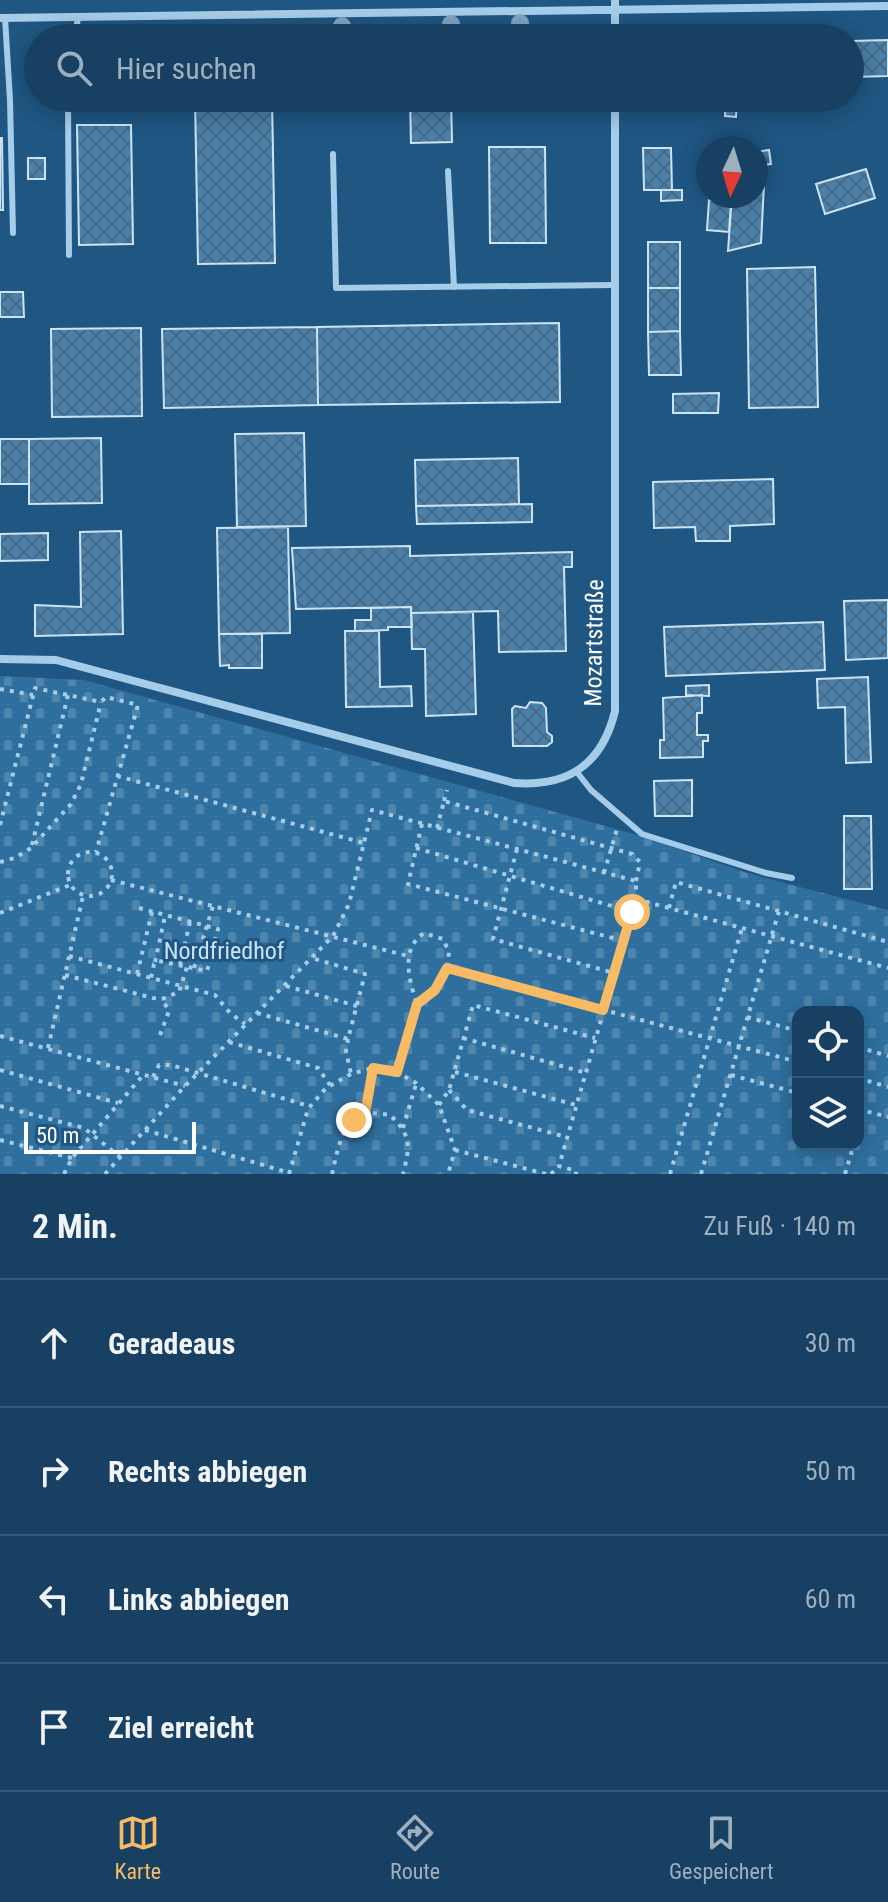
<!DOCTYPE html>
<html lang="de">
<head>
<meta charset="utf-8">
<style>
  :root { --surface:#174062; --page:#244b6b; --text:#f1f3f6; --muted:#9eafbe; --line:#365977; --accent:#f7bb65 }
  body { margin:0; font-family:"Roboto Condensed",sans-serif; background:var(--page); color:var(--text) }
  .controls { position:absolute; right:24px; bottom:24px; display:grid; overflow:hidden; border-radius:16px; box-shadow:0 4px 20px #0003 }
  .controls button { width:72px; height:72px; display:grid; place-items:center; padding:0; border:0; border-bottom:2px solid var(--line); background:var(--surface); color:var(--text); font:40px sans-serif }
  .compass { position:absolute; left:696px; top:136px; width:72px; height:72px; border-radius:50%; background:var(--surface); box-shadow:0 4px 20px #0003; rotate:184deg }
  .scale { position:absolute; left:24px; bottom:20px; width:172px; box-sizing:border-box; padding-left:8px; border:4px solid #fff; border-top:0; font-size:22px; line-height:28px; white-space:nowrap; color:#fff; -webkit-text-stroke:6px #1f5682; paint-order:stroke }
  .stop { position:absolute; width:24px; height:24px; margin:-18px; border:6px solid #f7bb65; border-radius:50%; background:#fff }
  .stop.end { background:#f7bb65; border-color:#fff; box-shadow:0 2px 8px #0008 }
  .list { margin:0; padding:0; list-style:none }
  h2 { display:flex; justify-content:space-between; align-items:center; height:104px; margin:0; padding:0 32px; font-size:34px }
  h2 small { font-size:26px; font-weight:400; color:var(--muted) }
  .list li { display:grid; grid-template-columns:52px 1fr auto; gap:24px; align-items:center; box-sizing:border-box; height:128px; padding:0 32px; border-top:2px solid var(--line) }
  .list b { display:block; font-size:30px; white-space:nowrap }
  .list em { font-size:26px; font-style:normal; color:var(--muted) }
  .icon { flex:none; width:44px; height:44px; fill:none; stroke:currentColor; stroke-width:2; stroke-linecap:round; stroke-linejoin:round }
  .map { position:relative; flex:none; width:888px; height:1174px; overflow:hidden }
  .search { position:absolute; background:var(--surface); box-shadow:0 4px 20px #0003; left:24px; right:24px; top:24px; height:88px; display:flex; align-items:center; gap:20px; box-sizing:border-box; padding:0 28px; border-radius:44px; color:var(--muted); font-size:30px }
  .sheet { height:616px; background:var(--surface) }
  nav { display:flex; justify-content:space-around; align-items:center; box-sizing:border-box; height:112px; border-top:2px solid var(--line); background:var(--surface); font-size:22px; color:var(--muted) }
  nav a { display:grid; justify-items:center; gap:4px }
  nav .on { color:var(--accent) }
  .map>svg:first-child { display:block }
  .cemetery { fill:url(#cemetery-stones); fill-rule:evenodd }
  .building { fill:url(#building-cross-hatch); stroke:#cae3f7; stroke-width:2 }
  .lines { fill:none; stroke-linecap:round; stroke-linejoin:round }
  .path { stroke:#a5cce9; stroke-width:4; stroke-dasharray:4 6; stroke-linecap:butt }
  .lane { stroke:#a5cce9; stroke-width:6 }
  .street { stroke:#a5cce9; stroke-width:8 }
  .tree { fill:#7da4c2 }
  .route { stroke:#f7bb65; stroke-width:10 }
  .labels { text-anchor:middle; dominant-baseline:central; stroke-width:6; stroke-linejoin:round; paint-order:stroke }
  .street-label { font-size:24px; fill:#fff; stroke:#1f5682 }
  .park-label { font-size:24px; fill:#cae3f7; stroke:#1f5682 }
</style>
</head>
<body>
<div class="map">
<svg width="888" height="1174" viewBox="0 0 888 1174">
  <defs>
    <pattern id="cemetery-stones" width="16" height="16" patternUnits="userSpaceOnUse" patternTransform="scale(2)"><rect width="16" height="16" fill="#2f6f9e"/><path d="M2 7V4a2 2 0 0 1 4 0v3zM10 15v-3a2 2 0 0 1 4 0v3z" fill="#4e85ad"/></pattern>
    <pattern id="building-cross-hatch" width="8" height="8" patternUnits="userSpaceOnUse" patternTransform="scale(2)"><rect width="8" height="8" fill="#4880ab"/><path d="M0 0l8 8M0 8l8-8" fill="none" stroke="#4a6980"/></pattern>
  </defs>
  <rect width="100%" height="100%" fill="#1f5682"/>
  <path class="cemetery" d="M0 676 84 680 641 836 747 873 888 910V1174H0ZM798 1012H858V1144H798Z"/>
  <path class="building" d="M888 40V76L850 77V41Z
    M195 98H272L275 263 198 264Z
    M410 98H451L452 142 411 143Z
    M689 98H720V109L689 110Z
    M726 98H737L736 117 725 116Z
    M808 98H838L839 106 808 104Z
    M77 125H131L133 244 79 245Z
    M0 138H2L3 210H0Z
    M489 147H545L546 243H490Z
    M643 148H671L672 190H644Z
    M769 150 771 164 765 165 761 243 728 251 732 196H756V152Z
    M28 158H45V179H28Z
    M866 169 875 198 825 214 816 184Z
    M661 190H682V200L661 201Z
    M709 200 731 201 729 232 707 230Z
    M648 242H680V288H648Z
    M815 267 818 407 749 408 747 269Z
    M648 288H680V331L648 332Z
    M0 292H23L24 317H0Z
    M559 323 560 402 318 405 317 327Z
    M317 327 318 405 164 408 162 329Z
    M141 328 142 416 52 417 51 329Z
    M680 331 681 375H649L648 332Z
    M719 393 718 413H673V394Z
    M304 433 306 526 237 527 235 434Z
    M101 438 102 503 29 504V439Z
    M0 439H29V484H0Z
    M518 458 519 504 416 506 415 460Z
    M773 479 774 524 730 526V541H696L695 527 654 528 653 482Z
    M532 504V522L417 524 416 506Z
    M288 527 290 633 219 634 217 528Z
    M121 531 123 634 35 636V605L81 607 80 532Z
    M48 533V560L0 561V534Z
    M410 546V556L572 552V567H564L566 651 499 652 498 611 411 613V607L296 609 292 548Z
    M888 600V658L846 660 844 601Z
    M411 607 412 627H388V630L355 631V620H371V608Z
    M473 612 476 714 426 716 425 649H412L411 613Z
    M823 622 825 670 666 676 664 627Z
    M345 631H379L380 687 411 686 412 706 346 707Z
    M219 634H262V668H229V665L220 666Z
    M868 677 871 762 846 763 845 707 818 708 817 679Z
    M709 685V696L686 695V686Z
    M702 695V713H697V735H708V741H703V757L660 758V740H664L663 698Z
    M530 702 542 703 546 708 547 732 552 736V742L547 746H513L512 709 515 706 526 708Z
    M692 780V816H655L654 781Z
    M844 816H871L872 889H844Z"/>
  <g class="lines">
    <path class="path" d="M0 689 33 695
      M117 776 364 843
      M444 801 447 790
      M422 824 408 884 624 941
      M0 825 35 688 101 702 106 697 138 705 96 852
      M437 828 444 801 632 854 640 862 636 881
      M32 845 68 695
      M416 848 632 912
      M517 849 493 939 614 973
      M68 874a22 22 0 1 1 44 0a22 22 0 1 1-44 0Z
      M0 862 15 858 31 848 71 804 81 784 101 702
      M604 873 617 829
      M111 880 408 956
      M636 899 888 968
      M139 908 218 929 207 971 159 961 154 964 151 978
      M669 908 676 882 888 942
      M0 913 70 885
      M69 956 215 995 230 1013 245 1024
      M155 962 165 916
      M180 965 190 922
      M194 968 213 906
      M447 968 798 1062
      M137 974 152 912
      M65 975 153 998 162 999 179 992 187 967
      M286 986 357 1006
      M257 1013 348 1039 365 974 312 958
      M747 1017 798 1031
      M160 1035 169 1011 162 999
      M0 1036 185 1086
      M463 1038 586 1073
      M348 1039 346 1051 351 1074
      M229 1042 318 1068 330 1085
      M858 1047 888 1056
      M48 1048 83 896
      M0 1070 118 1103
      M397 1072 417 1004 435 990 447 968 449 952 443 939 424 933C400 949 409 980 417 1004
      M455 1072 576 1105
      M731 1075 798 1093
      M153 1077 159 1065H171L309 1106
      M858 1078 888 1087
      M449 1090 467 1110 566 1137
      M439 1105 449 1090 473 1005 595 1038
      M0 1106 84 1128 120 1157
      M858 1109 888 1117
      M365 1113 373 1068
      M403 1128 416 1084
      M858 1129 864 1110
      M145 1130 290 1173
      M0 1140 72 1158
      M455 1150 546 1174
      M64 1174 72 1158 144 1074
      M105 1174 185 1086 333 936 349 904 372 810 636 881V899L559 1166 576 1171V1174
      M289 1174 308 1109 326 1088 351 1074 373 1068 397 1072 416 1083 439 1105 455 1150 448 1174
      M332 1174C337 1154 341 1121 364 1114 371 1112 382 1114 390 1115 412 1136 410 1146 403 1174
      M551 1174 559 1166
      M670 1174 742 928
      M701 1174 779 911
      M845 1174 854 1144"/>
    <path class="lane" d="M5 18 10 100 13 233
      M75 38 78 17
      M68 98 69 255
      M333 154 336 288 614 285
      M448 171 454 287
      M576 771 591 790 642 834 766 873 792 878"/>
    <path class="street" d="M0 18 888 6
      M615 38V0
      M0 659 56 660 514 783C568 787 602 765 615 711V98"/>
  </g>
  <g class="tree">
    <circle cx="520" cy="23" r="9"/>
    <circle cx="451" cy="24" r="9"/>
    <circle cx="342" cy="26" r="9"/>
  </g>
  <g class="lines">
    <path class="route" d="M354 1120 365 1114 373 1068 397 1072 417 1004 435 990 447 968 603 1010 632 912"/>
  </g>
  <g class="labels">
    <g class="street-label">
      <text transform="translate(594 643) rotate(-89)">Mozartstraße</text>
    </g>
    <g class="park-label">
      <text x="224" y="951">Nordfriedhof</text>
    </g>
  </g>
</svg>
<div class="controls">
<button><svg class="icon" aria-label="locate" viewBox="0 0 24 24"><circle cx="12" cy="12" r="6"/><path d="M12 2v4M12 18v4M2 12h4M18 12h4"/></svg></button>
<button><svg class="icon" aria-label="layers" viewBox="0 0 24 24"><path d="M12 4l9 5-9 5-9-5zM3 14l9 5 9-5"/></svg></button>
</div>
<svg class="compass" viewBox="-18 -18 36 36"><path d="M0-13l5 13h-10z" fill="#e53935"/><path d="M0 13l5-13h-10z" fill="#9eafbe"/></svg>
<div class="scale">50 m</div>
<div class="stop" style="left:632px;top:912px"></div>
<div class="stop end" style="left:354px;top:1120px"></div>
<div class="search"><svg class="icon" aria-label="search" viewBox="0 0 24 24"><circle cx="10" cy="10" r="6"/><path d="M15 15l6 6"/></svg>Hier suchen</div>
</div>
<section class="sheet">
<h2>2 Min.<small>Zu Fuß · 140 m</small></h2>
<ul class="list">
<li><svg class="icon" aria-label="ahead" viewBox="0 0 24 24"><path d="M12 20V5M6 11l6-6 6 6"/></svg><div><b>Geradeaus</b></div><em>30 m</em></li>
<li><svg class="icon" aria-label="right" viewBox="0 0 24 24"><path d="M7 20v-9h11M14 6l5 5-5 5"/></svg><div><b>Rechts abbiegen</b></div><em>50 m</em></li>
<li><svg class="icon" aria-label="left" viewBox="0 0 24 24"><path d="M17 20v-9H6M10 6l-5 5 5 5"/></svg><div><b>Links abbiegen</b></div><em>60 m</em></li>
<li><svg class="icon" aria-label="arrive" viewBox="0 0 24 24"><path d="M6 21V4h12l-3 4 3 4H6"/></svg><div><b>Ziel erreicht</b></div></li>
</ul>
</section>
<nav>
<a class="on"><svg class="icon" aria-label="map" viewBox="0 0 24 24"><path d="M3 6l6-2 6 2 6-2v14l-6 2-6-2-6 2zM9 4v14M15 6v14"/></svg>Karte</a>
<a><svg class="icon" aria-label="directions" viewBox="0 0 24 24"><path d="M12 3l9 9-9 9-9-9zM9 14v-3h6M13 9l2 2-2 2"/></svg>Route</a>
<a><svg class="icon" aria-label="saved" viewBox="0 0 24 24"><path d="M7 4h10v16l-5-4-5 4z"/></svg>Gespeichert</a>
</nav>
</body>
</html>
